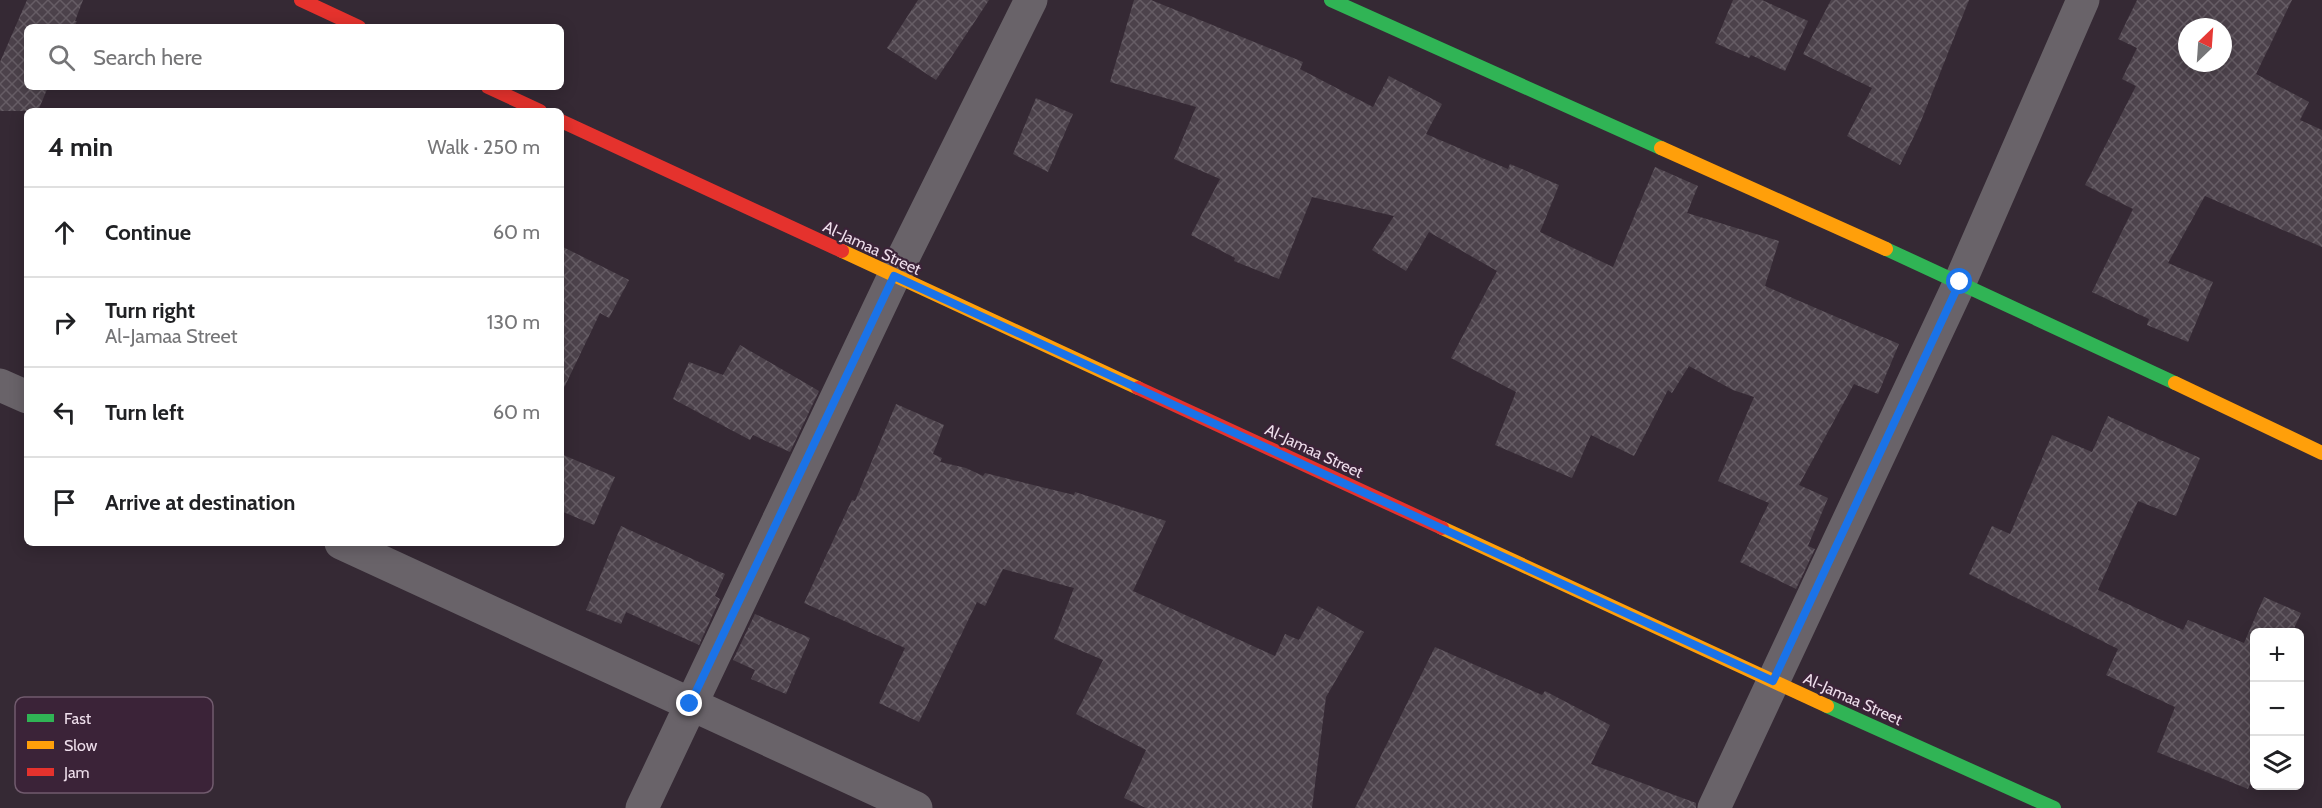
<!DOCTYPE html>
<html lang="en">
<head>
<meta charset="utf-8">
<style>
  :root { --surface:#fff; --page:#f2f2f2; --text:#202124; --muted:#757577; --line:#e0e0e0 }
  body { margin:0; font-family:Cabin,sans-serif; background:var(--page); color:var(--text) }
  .controls { position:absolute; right:18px; bottom:18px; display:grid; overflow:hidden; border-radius:9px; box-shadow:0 3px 15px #0003 }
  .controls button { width:54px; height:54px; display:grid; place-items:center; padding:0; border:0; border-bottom:2px solid var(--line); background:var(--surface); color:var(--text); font:30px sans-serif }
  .compass { position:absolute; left:2178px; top:18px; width:54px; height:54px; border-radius:50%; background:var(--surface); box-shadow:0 3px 15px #0003; rotate:25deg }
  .stop { position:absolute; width:18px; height:18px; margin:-14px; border:4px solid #1a73e8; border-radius:50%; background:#fff }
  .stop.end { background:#1a73e8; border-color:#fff; box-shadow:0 2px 6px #0008 }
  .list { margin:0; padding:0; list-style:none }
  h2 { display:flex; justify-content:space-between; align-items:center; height:78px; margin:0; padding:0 24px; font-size:26px }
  h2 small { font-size:20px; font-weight:400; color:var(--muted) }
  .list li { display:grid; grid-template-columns:39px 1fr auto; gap:18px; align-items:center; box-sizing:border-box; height:90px; padding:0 24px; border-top:2px solid var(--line) }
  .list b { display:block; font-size:22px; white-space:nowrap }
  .list p { margin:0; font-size:20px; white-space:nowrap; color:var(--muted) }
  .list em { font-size:20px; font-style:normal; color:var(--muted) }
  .icon { flex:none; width:33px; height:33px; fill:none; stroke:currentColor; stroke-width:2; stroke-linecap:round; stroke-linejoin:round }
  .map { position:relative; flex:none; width:2322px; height:808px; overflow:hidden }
  .search { position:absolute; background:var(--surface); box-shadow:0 3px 15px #0003; left:24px; top:24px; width:540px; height:66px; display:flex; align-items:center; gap:15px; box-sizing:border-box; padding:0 21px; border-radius:9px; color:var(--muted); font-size:22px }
  .panel { position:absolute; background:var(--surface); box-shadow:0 3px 15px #0003; left:24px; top:108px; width:540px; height:438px; border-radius:9px }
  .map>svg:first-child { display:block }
  .building { fill:url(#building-cross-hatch); fill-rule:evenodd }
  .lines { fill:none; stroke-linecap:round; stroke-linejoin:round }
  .street { stroke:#696369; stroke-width:33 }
  .fast { stroke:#30b455; stroke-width:14 }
  .slow { stroke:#ff9f0a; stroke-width:14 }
  .jam { stroke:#e5322d; stroke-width:14 }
  .route { stroke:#1a73e8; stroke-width:8 }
  .labels { text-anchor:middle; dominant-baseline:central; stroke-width:4.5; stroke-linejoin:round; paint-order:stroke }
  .street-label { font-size:16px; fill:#eedeeb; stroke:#3b2338 }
  .key { fill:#3b2338; stroke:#715b6e; stroke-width:1.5 }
  .key-label { font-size:16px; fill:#eedeeb }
</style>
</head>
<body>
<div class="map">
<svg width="2322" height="808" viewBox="0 0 2322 808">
  <defs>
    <pattern id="building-cross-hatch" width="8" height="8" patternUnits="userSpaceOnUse" patternTransform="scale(1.5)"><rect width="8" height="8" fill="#4c424b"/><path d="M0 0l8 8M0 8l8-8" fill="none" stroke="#665d65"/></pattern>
  </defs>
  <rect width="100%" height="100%" fill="#352934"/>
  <path class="building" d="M27 0H83L75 21H77L74 27H27V87H48L38 111H0V62Z
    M918 0H989L936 80 887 48Z
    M1134 0H1151L1303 62 1300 69 1373 107 1389 76 1442 104 1426 134 1508 169 1510 164 1559 185 1540 232 1613 267 1655 167 1698 186 1687 213 1779 241 1765 286 1899 344 1878 394 1854 384 1799 485 1828 498 1808 546 1815 549 1796 589 1740 562 1769 503 1718 481 1754 397 1733 390 1689 366 1672 393 1668 390 1634 456 1591 435 1572 478 1495 445 1516 392 1451 358 1497 271 1429 232 1406 271 1372 250 1394 216 1312 197 1279 279 1234 261 1235 258 1191 235 1220 179 1174 159 1196 107 1110 82Z
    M1733 0H1762L1808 21 1785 71 1751 55 1749 58 1715 43Z
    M1831 0H1969L1919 126 1900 165 1847 136 1872 88 1803 54Z
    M2137 0H2292L2256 74 2309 102 2300 120 2322 130V247L2205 196 2168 263 2213 282 2188 342 2147 325 2149 319 2092 292 2133 209 2085 185 2136 86 2122 79 2137 48 2118 39ZM2187 27H2223V63H2187Z
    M1036 98 1073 114 1048 172 1013 154Z
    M561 246 629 280 609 318 600 313 561 394Z
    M740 345 819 391 790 452 753 435 750 440 673 399 689 362 723 375Z
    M896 404 944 425 933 454 942 458 940 462 966 468 983 476 985 473 1074 495 1075 492 1166 521 1133 591 1275 656 1285 634 1299 640 1318 606 1364 632 1326 697 1312 808H1146L1124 798 1146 750 1076 714 1103 660 1054 639 1074 588 1003 569 985 606 977 602 919 722 879 703 905 648 804 603 852 500 855 501Z
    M2108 416 2200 458 2176 516 2138 501 2098 590 2183 630 2188 620 2244 643 2264 597 2301 613 2292 633H2254V774L2248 789 2157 752 2175 707 2106 675 2118 649 1969 574 1992 526 2010 534 2052 435 2092 452Z
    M561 454 615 477 594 525 561 511Z
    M621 526 725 574 715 596 720 599 699 645 626 612 621 624 586 610Z
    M755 614 810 638 786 694 751 679 755 670 733 660Z
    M1435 647 1542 695 1545 691 1610 725 1591 764 1696 803V808H1355Z"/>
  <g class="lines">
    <path class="street" d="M0 385 27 397
      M341 543 916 808
      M642 808 894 276 1031 0
      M1714 808 1960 282 2083 0"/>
    <path class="fast" d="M1331 0 1661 148
      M1886 249 2175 383
      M1827 706 2054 808"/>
    <path class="slow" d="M1661 148 1886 249
      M842 251 1138 388
      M2175 383 2322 453
      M1442 528 1827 706"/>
    <path class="jam" d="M301 0 359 27
      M488 87 540 111
      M561 121 842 251
      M1138 388 1442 528"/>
  </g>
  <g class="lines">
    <path class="route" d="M690 704 894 276 1773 681 1960 282"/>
  </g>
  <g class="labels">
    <g class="street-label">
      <text transform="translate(872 248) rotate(25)">Al-Jamaa Street</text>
      <text transform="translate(1314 451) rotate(25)">Al-Jamaa Street</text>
      <text transform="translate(1853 699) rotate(24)">Al-Jamaa Street</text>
    </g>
  </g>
  <rect x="15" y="697" width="198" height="96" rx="9" class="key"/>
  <rect x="27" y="714" width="27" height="8" fill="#30b455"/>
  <rect x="27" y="741" width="27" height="8" fill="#ff9f0a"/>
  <rect x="27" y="768" width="27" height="8" fill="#e5322d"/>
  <g class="key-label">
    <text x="64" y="724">Fast</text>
    <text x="64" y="751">Slow</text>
    <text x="64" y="778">Jam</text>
  </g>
</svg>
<div class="controls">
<button>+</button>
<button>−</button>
<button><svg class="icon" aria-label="layers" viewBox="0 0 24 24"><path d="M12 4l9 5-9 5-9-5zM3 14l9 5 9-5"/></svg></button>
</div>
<svg class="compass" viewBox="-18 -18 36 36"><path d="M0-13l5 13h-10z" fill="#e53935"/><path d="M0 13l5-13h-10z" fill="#757577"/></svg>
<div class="stop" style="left:1960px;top:282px"></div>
<div class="stop end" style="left:690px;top:704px"></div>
<div class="search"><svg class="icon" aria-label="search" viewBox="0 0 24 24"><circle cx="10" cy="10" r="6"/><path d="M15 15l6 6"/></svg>Search here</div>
<section class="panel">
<h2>4 min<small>Walk · 250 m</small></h2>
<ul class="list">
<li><svg class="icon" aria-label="ahead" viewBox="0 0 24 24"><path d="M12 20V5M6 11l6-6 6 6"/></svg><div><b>Continue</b></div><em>60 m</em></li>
<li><svg class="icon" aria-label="right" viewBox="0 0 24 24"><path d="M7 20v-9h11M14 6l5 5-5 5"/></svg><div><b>Turn right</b><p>Al-Jamaa Street</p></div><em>130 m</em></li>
<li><svg class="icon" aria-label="left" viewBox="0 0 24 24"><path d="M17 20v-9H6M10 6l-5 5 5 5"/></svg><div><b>Turn left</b></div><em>60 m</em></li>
<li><svg class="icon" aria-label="arrive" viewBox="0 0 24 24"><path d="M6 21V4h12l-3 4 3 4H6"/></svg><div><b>Arrive at destination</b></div></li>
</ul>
</section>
</div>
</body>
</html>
